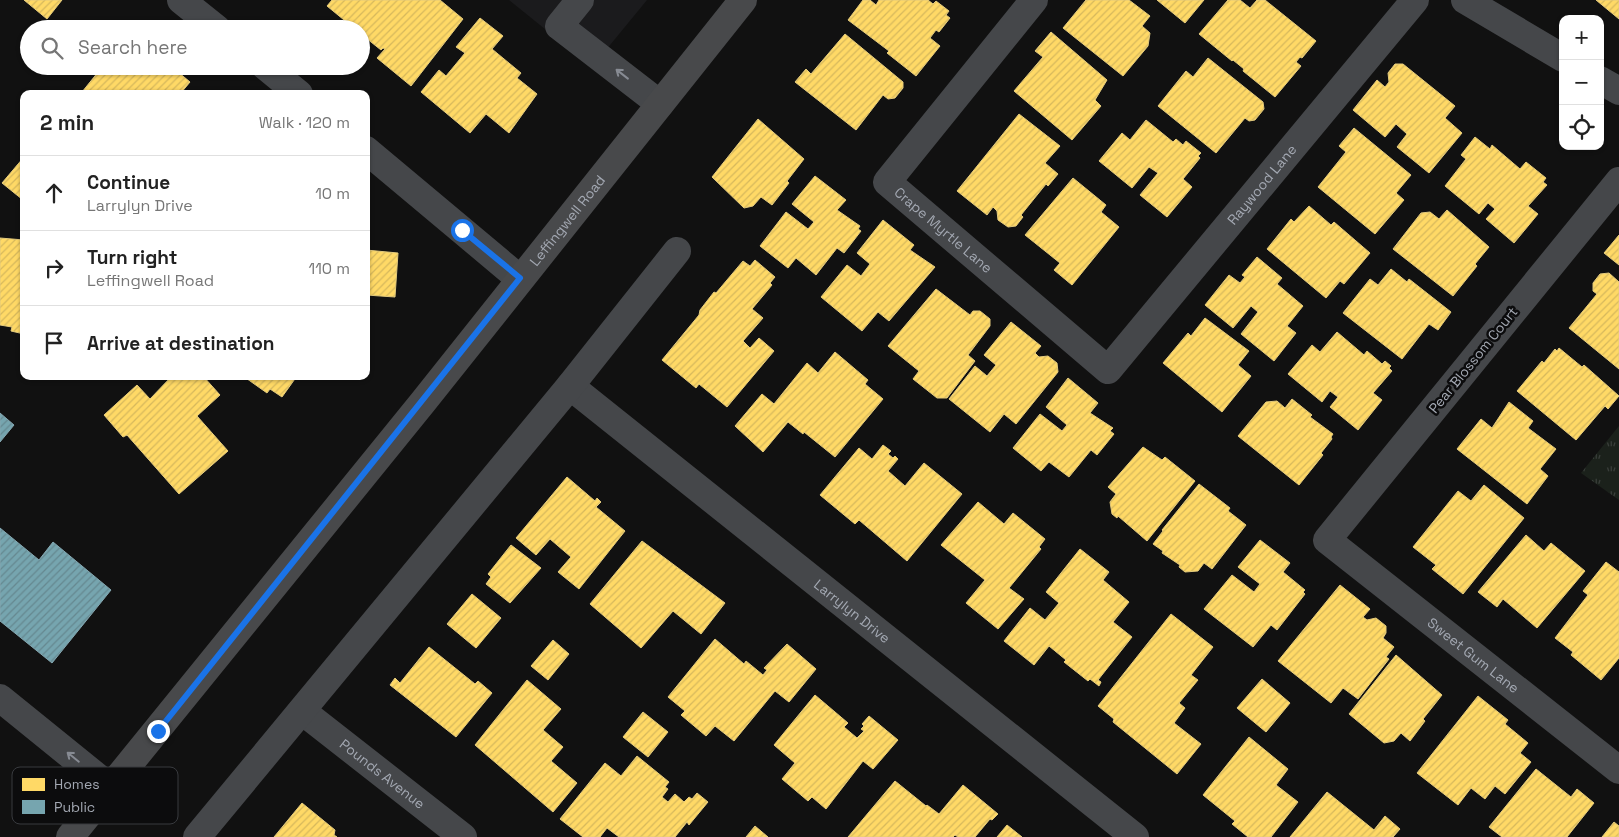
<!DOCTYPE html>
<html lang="en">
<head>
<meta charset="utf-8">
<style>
  :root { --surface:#fff; --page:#f6f6f6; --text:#222; --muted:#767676; --line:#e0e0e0 }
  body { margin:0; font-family:"Space Grotesk",sans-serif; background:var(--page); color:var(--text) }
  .controls { position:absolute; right:15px; top:15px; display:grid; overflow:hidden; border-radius:10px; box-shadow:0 1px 4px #0004 }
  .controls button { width:45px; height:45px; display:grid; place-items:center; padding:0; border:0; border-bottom:1px solid var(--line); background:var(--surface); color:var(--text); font:25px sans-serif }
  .stop { position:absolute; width:15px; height:15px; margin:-11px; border:4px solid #1a73e8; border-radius:50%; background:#fff }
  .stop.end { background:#1a73e8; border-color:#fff; box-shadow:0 1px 5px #0008 }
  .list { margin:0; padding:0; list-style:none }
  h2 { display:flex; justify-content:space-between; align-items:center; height:65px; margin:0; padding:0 20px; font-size:21px }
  h2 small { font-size:16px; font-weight:400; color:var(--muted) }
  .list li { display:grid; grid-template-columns:32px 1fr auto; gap:15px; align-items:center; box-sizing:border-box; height:75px; padding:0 20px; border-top:1px solid var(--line) }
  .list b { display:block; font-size:19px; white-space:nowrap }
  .list p { margin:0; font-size:16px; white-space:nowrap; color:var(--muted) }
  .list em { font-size:16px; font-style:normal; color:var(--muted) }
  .icon { flex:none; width:28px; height:28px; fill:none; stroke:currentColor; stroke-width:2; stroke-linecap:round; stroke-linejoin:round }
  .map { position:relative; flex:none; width:1619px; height:837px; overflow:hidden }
  .search { position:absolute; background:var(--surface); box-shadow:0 1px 4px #0004; left:20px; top:20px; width:350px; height:55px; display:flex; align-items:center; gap:12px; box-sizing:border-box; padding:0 18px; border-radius:28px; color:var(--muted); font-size:19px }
  .panel { position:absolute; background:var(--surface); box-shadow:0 1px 4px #0004; left:20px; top:90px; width:350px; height:290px; border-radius:10px }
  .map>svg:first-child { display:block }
  .built { fill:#1b1b1d }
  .grass { fill:url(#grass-tufts) }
  .homes { fill:url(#homes-hatch); stroke:#e3ca7d }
  .public { fill:url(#public-hatch); stroke:#84a6b0 }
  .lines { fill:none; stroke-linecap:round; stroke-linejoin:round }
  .minor { stroke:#45474a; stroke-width:28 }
  .major { stroke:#48494b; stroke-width:28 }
  .oneway { stroke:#878b93 }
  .route { stroke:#1a73e8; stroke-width:6 }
  .labels { text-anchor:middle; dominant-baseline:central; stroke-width:5; stroke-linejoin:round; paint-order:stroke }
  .street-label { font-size:14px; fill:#a3a8b2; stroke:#0c0c0d }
  .key { fill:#0c0c0d; stroke:#393b3f; stroke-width:1 }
  .key-label { font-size:14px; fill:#a3a8b2 }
</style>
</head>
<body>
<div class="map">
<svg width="1619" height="837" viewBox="0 0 1619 837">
  <defs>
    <pattern id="grass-tufts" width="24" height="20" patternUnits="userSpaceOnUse" patternTransform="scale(1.25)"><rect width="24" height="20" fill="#1b211b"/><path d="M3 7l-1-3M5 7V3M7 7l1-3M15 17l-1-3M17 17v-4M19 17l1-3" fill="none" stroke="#393e3a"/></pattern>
    <pattern id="homes-hatch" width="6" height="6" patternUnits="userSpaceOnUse" patternTransform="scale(1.25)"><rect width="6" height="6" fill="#ffd966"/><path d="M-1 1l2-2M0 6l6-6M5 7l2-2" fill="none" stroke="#d6b85c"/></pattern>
    <pattern id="public-hatch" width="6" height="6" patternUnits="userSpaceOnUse" patternTransform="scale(1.25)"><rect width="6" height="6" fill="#76a5af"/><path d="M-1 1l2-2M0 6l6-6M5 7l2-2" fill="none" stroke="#658890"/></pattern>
  </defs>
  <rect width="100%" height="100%" fill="#111"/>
  <path class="built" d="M509 0H647L592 67Z"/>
  <path class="grass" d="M1619 426V500L1581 473Z"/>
  <path class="homes" d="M24 0H62L47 19Z
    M332 0H440L463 19 411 86 377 58 385 49 383 48 381 50 361 34V29H355L327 6Z
    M863 0H870L876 5 879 0H928L933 4 936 1 949 11 946 15 950 18 939 32 936 30 930 38 940 46 916 76 887 53 889 51 848 20Z
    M1086 0H1129L1150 16 1142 26 1150 33 1148 46 1123 76 1063 28Z
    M1157 0H1204L1185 23Z
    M1228 0H1240L1250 8 1257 0H1265L1316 41 1302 58 1300 57 1296 62 1301 66 1275 97 1243 71 1244 69 1233 60 1232 61 1199 34Z
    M1596 0H1619V19Z
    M480 18 503 36 492 49 521 73 517 78 537 94 509 133 486 114 470 133 421 92 439 70 446 76 465 53 456 47Z
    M1051 32 1107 80 1095 100 1101 106 1072 140 1014 91 1043 57 1035 51Z
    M845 34 903 82V88L895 98 888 99 883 95 856 130 795 82 806 69 811 74Z
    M1208 58 1263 102 1264 109 1255 120 1249 121 1245 118 1216 153 1158 106 1186 71 1193 77Z
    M1395 64H1403L1455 106 1445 118 1462 133 1429 173 1397 147 1407 134 1396 124 1385 137 1353 110 1377 80 1385 87 1389 82 1388 73Z
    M103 66H121L134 74 141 66H171L190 82 180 94H85L82 92Z
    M1019 114 1060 146 1045 163 1058 174 1048 186 1046 184 1021 215 1023 217 1016 226 1008 227 998 220 997 211 993 207 987 215 957 191Z
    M758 119 804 159 787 181 789 183 772 205 761 197 753 206 744 208 712 177Z
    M1146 120 1173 142 1176 139 1183 145 1186 141 1201 153 1198 156 1200 158 1183 179 1192 187 1167 217 1140 195 1158 173 1149 167 1132 188 1099 161 1122 133 1130 140Z
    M1354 128 1411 175 1396 193 1404 200 1375 234 1318 187 1346 152 1339 146Z
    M1475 137 1490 149 1492 145 1520 169 1526 162 1546 178 1543 182 1547 185 1528 206 1538 214 1514 243 1486 219 1495 209 1488 203 1479 214 1445 186 1466 159 1461 155Z
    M24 157V199L23 200 2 183Z
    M815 176 846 200 837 210 860 226 858 229 861 231 844 253 837 248 816 275 796 258 788 268 760 246 786 212 808 229 814 222 792 204Z
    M1073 178 1106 205 1101 212 1119 227 1072 285 1054 270 1060 263 1025 235Z
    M1309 206 1331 225 1334 222 1370 253 1344 284 1340 281 1326 298 1267 249 1291 219 1294 222Z
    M1447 210 1489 247 1475 264 1477 266 1453 296 1393 249 1421 213 1430 212 1439 219Z
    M883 220 914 245 910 250 935 267 889 321 878 312 862 331 821 297 847 265 861 276 870 264 857 253Z
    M1619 235V265L1604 253Z
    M0 238 24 240V334L11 331 12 327 0 325Z
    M366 250 398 253 395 297 366 295Z
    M1257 257 1282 278 1277 284 1303 306 1287 326 1296 333 1274 361 1241 334 1258 312 1251 306 1233 328 1205 305 1229 275 1240 283 1245 277 1242 275Z
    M755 260 775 277 770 283 772 285 752 309 763 318 743 341 750 348 759 338 774 351 727 407 699 384 696 388 662 360 699 315 700 310 714 292 716 293 743 261 750 266Z
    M1391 269 1407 282 1409 279 1451 312 1438 330 1429 324 1402 359 1343 313 1370 279 1378 285Z
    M1609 273 1619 282V369L1569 328 1597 294 1593 291V283L1600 274Z
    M936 289 970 315 973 311H980L990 319V326L968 355 975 361 947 398H937L913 379 919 371 888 346Z
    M1205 318 1249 351 1238 365 1251 376 1222 412 1163 363 1188 333 1191 336Z
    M1011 322 1041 346 1035 353 1039 357 1048 356 1057 363 1058 372 1016 424 1004 414 990 432 949 399 975 366 987 376 996 365 984 355Z
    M1337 332 1364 355 1367 351 1382 364 1385 361 1391 366 1389 368 1392 371 1373 393 1382 400 1358 430 1330 407 1338 397 1330 391 1322 402 1288 374 1312 345 1320 352Z
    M1559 348 1582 367 1584 365 1619 396 1608 409 1605 406 1576 440 1517 391 1542 361 1544 363 1555 349 1557 351Z
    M835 352 868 380 865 384 883 399 835 457 804 432 803 434 788 422 763 452 735 426 762 394 774 404 807 363 818 373Z
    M172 376H203L220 395 197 416 228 451 179 494 127 435 123 437 104 415 137 385 150 399Z
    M243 376H297L282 397 270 389 267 393Z
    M1068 378 1098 403 1090 413 1113 428 1110 431 1114 434 1097 455 1091 450 1069 477 1049 462 1041 471 1013 448 1040 414 1062 431 1067 425 1046 407Z
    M1292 399 1312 415 1310 417 1333 434 1331 437 1332 439 1321 453 1323 455 1299 485 1238 436 1266 402 1277 401 1285 408Z
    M1509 402 1533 421 1528 428 1556 449 1540 469 1548 476 1527 504 1457 449 1481 419 1492 428Z
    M883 445 891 451 888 454 893 458 895 456 898 459 888 471 905 486 924 463 962 494 907 561 859 520 855 524 820 495 859 448 872 459Z
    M1143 447 1162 460 1165 457 1195 481 1147 541 1118 516 1117 518 1112 514 1110 502 1116 494 1108 487Z
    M567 477 595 501 597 498 601 502 596 507 625 531 579 589 558 572 571 557 550 539 536 555 516 538Z
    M1199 484 1230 508 1228 511 1246 525 1212 569 1204 563 1198 571 1185 572 1179 567 1180 565 1162 553 1163 551 1153 544 1163 531 1162 530Z
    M1484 485 1524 518 1463 594 1432 569 1436 565 1413 547 1458 491 1471 501Z
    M978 502 1004 524 1013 513 1045 539 1039 547 1041 549 1009 588 1024 599 998 629 966 603 985 580 941 545Z
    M1526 535 1544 551 1551 543 1585 571 1537 628 1503 599 1497 607 1478 592Z
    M1260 540 1290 563 1283 572 1305 590 1303 592 1305 594 1277 630 1271 625 1253 647 1204 609 1232 575 1254 592 1260 584 1238 567Z
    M642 541 725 603 701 634 673 611 641 648 590 604Z
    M511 545 541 568 510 603 486 584 491 577 488 574Z
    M1080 549 1109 572 1103 580 1129 602 1113 622 1132 637 1098 680 1101 682 1099 686 1090 679 1088 681 1064 662 1066 660 1049 646 1034 665 1004 641 1030 608 1045 620 1059 603 1046 592Z
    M1606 562 1619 572V658L1601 680 1571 655 1573 652 1555 638 1588 595 1583 591Z
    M1340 585 1370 609 1363 617 1367 620 1376 618 1386 626V633L1383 638 1394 647 1386 657 1389 659 1358 699 1343 688 1331 703 1278 661Z
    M472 594 501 618 476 648 447 624Z
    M1171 614 1213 647 1191 675 1198 680 1179 703 1185 708 1174 723 1201 744 1177 774 1113 722 1114 719 1098 706Z
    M715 639 744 664 746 661 763 675 767 670 764 668 787 644 816 669 789 702 775 691 734 741 715 726 706 736 681 715 685 711 668 697Z
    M553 640 569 654 548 680 531 666Z
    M429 647 475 684 478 681 492 693 456 737 390 685 395 678 400 683Z
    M1396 655 1442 695 1423 719 1425 721 1410 741 1401 733 1394 741 1384 743 1349 714Z
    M1262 679 1290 703 1266 732 1237 708Z
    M527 680 561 709 543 730 563 747 551 761 577 783 553 812 475 745Z
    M815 695 848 723 844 727 857 738 864 731 861 729 864 726 862 724 869 716 898 740 873 769 863 761 826 809 812 797 808 801 782 779 795 763 774 745Z
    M1478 696 1508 720 1505 724 1528 743 1520 753 1531 762 1505 794 1495 786 1485 799 1471 788 1458 805 1417 773Z
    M643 712 668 732 648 757 623 737Z
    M1249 737 1288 769 1276 785 1298 802 1271 837H1248L1232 824 1235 821 1203 795Z
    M637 756 669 782 665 787 668 789 662 797 668 802 675 794 684 802 689 797 692 799 697 793 708 802 689 825 687 822 675 837H619L607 828 600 837H583L560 819 605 763 621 776Z
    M1536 769 1571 797 1577 789 1594 803 1567 837H1502L1489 827Z
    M895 781 926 806 927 805 939 814 963 785 998 814 992 820 990 819 975 837H958L955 835 953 837H848Z
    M1327 792 1374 830 1385 816 1400 829 1393 837H1290Z
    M302 803 335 830 334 835 337 837H274Z
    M1614 822 1619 826V837H1602Z
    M1007 825 1022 837H997Z
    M755 826 768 837H746Z"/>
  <path class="public" d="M0 413 14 425 0 442Z
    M0 528 39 560 53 542 111 590 52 663 0 621Z"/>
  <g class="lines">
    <g class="minor">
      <path d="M181 0 217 29"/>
      <path d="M580 0 559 26 660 104"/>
      <path id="s1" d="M1034 0 887 182 1108 370 1415 0"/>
      <path d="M1465 0 1563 58"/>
      <path d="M265 66 299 94"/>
      <path d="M1600 80 1619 91"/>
      <path d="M366 150 520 279"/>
      <path id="s2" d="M1619 181 1327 540 1619 770"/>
      <path id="s3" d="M570 386 1135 837"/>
      <path d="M0 698 111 788"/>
      <path id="s4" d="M302 711 463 837"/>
      <path d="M197 837 570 386 677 251"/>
    </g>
    <path class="major" id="s5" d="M70 837 423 402 743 0"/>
  </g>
  <defs><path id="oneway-shaft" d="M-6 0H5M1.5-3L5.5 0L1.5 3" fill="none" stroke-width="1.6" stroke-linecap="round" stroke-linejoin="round" transform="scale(1.25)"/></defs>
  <g class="oneway">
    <use href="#oneway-shaft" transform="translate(622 74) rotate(-142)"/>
    <use href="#oneway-shaft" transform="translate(73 757) rotate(-141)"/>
  </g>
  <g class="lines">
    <path class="route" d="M158 731 520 278 462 230"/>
  </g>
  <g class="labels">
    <g class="street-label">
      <text stroke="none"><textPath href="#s1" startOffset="765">Raywood Lane</textPath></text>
      <text stroke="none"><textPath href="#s5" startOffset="792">Leffingwell Road</textPath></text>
      <text stroke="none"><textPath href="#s1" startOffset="308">Crape Myrtle Lane</textPath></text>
      <text transform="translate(1473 360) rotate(-51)">Pear Blossom Court</text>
      <text stroke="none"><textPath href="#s3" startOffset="361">Larrylyn Drive</textPath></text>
      <text stroke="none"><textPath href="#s2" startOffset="649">Sweet Gum Lane</textPath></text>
      <text stroke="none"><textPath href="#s4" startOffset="102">Pounds Avenue</textPath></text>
    </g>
  </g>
  <rect x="12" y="767" width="166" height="57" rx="8" class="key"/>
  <rect x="22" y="778" width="23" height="13" fill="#ffd966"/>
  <rect x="22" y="800" width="23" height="14" fill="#76a5af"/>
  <g class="key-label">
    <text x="54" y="789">Homes</text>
    <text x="54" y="812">Public</text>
  </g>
</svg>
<div class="controls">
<button>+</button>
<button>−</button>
<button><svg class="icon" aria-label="locate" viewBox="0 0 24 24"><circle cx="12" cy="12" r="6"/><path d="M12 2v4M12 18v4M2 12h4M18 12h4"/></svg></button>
</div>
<div class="stop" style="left:462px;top:230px"></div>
<div class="stop end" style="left:158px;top:731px"></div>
<div class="search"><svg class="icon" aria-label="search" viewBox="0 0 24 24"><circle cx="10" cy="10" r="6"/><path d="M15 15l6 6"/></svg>Search here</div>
<section class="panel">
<h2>2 min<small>Walk · 120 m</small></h2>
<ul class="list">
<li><svg class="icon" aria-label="ahead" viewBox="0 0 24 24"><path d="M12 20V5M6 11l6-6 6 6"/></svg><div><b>Continue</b><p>Larrylyn Drive</p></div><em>10 m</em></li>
<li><svg class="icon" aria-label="right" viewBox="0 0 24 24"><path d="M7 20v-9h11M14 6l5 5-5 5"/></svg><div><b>Turn right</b><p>Leffingwell Road</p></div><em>110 m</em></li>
<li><svg class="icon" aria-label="arrive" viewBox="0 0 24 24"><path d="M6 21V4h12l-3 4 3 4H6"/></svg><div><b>Arrive at destination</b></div></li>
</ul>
</section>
</div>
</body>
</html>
